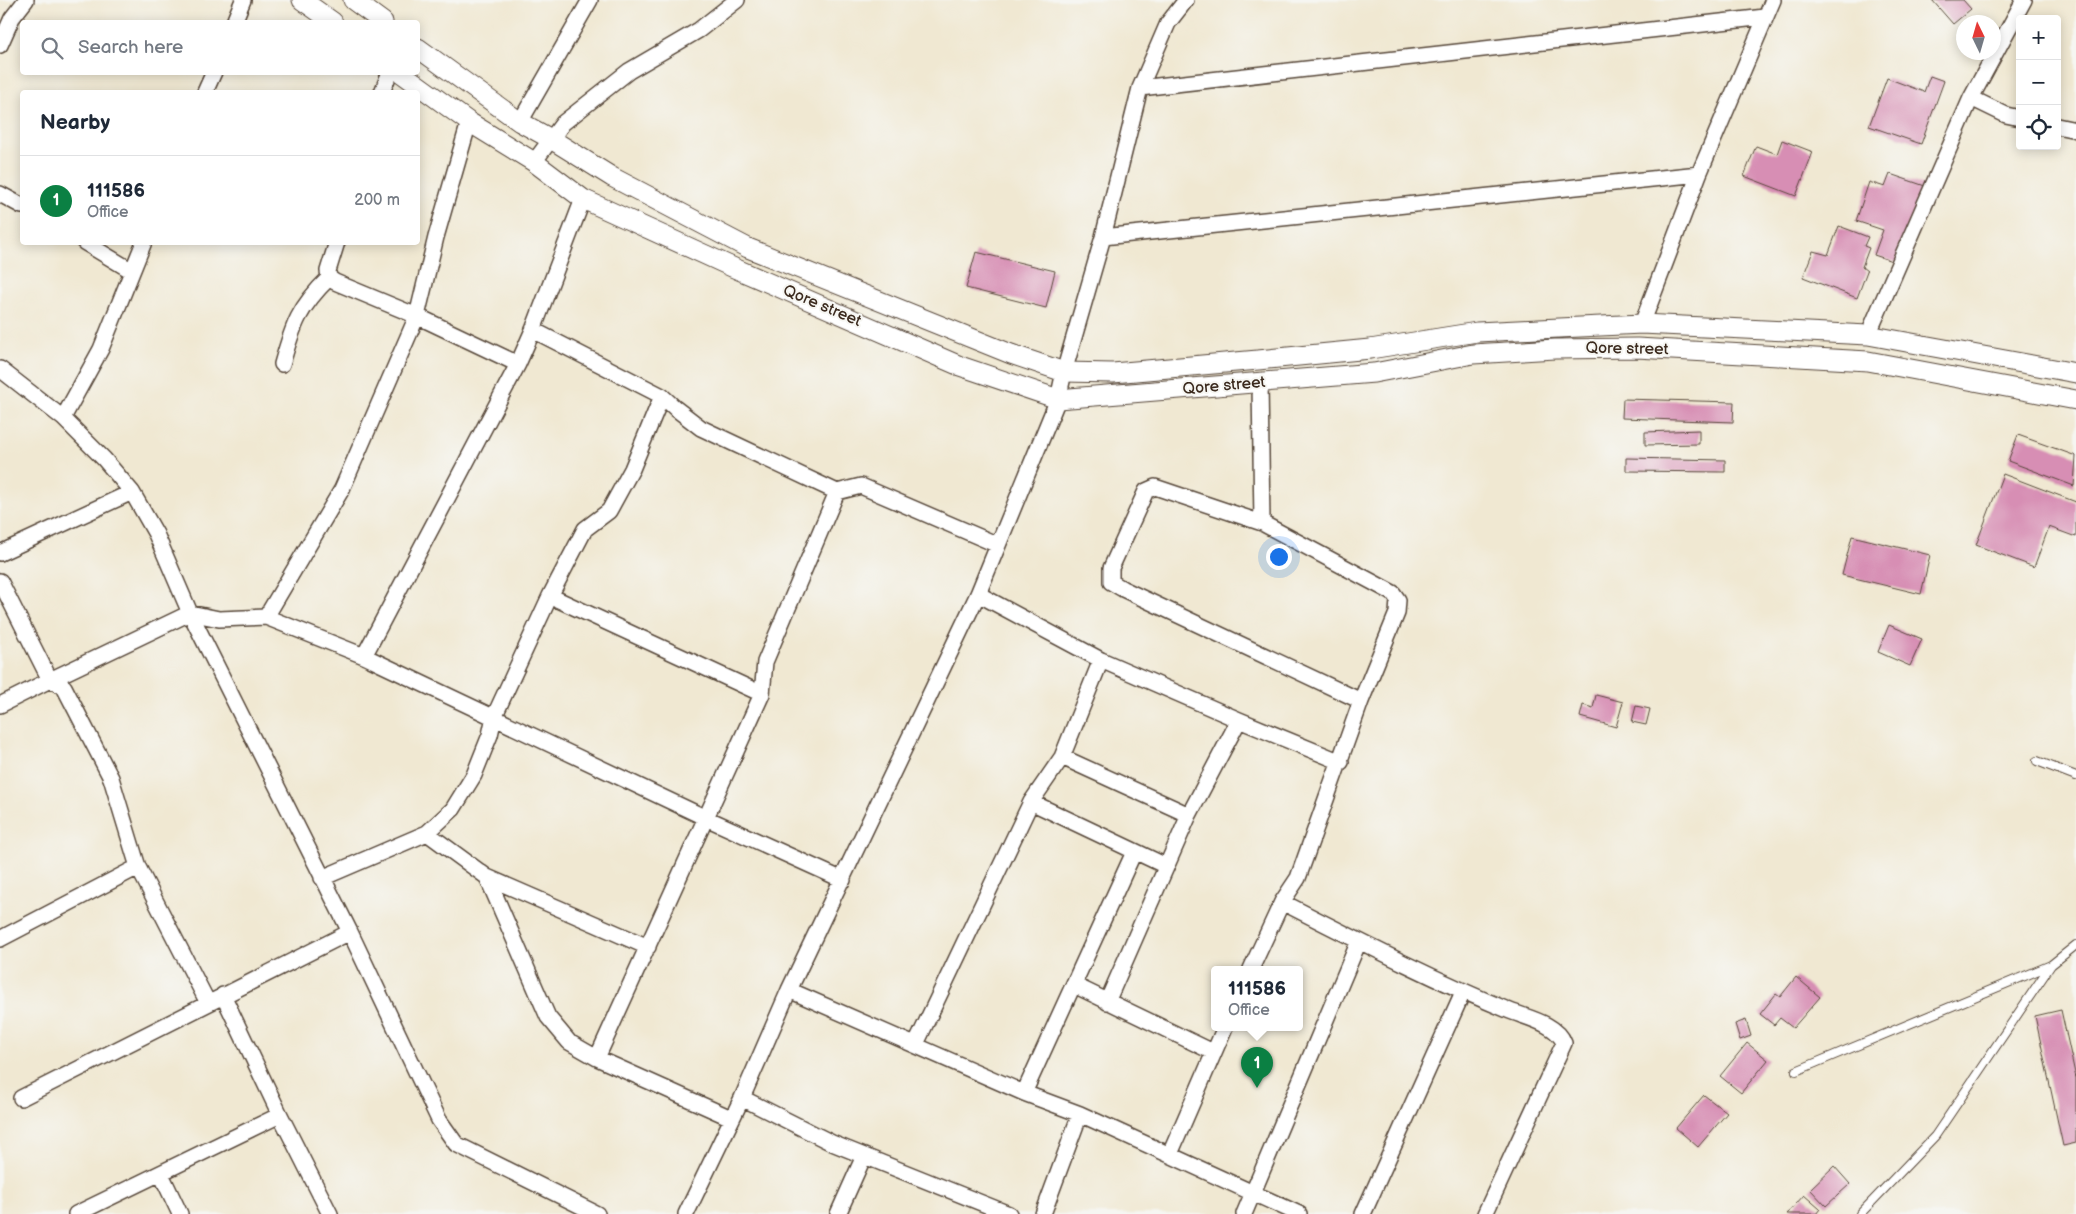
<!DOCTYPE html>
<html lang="en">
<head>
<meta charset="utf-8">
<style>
  :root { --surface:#fff; --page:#f6f6f7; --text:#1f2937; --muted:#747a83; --line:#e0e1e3; --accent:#0b8043 }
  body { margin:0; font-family:"Balsamiq Sans",sans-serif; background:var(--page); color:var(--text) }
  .controls { position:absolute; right:15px; top:15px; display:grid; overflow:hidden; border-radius:5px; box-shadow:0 2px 12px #0003 }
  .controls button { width:45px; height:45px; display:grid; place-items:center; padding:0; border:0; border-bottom:1px solid var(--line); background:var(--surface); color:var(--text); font:25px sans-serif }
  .compass { position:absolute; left:1956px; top:15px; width:45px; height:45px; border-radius:50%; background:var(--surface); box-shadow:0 2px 12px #0003; rotate:355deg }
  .you { position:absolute; left:1278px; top:556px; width:18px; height:18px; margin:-12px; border:4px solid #fff; border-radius:50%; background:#1a73e8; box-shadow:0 0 0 8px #1a73e833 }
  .badge { display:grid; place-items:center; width:32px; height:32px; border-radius:50%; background:var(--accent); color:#fff; font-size:16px; font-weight:700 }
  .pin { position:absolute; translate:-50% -41px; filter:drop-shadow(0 1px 2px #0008) }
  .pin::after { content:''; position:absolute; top:26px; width:18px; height:15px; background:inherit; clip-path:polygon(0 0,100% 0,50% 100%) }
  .popup { position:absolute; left:1211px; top:966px; width:92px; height:65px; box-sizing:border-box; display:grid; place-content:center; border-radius:5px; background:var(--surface); filter:drop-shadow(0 1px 4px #0005); font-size:16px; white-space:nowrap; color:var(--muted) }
  .popup b { font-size:19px; color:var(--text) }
  .popup::after { content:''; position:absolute; left:50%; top:100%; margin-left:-10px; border:10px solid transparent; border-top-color:var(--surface) }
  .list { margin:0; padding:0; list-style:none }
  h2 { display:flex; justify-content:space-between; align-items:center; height:65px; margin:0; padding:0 20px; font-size:21px }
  h2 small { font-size:16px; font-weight:400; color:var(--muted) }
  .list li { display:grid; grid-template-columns:32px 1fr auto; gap:15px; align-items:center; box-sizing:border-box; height:90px; padding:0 20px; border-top:1px solid var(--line) }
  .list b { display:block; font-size:19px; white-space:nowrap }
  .list p { margin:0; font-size:16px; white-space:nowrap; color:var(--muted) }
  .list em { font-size:16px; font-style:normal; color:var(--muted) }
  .icon { flex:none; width:28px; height:28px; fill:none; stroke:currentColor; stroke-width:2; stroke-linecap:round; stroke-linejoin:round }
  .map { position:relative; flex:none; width:2076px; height:1214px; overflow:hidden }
  .search { position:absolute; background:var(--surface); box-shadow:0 2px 12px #0003; left:20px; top:20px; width:400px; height:55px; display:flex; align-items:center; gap:12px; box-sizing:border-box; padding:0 18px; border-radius:5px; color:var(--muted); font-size:19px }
  .panel { position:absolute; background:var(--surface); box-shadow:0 2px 12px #0003; left:20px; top:90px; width:400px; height:155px; border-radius:5px }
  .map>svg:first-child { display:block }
  .building { fill:#d78eb4 }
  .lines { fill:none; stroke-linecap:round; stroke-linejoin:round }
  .service-casing { stroke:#564639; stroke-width:10 }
  .minor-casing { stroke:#564639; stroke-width:18 }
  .tertiary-casing { stroke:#564639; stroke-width:21 }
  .service { stroke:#fff; stroke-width:8 }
  .minor { stroke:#fff; stroke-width:15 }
  .tertiary { stroke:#fff; stroke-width:19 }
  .labels { text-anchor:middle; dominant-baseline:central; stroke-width:4; stroke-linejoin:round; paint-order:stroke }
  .street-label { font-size:16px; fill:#3b2a1e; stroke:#f6f6f2 }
</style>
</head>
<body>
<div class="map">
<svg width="2076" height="1214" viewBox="0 0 2076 1214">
  <rect width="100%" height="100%" fill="#f6f6f2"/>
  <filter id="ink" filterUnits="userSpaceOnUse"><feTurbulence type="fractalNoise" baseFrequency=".02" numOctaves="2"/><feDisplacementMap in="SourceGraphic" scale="10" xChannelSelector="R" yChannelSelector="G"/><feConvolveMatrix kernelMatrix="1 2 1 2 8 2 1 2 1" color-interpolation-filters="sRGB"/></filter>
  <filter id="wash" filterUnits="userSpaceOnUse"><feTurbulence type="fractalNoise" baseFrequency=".0096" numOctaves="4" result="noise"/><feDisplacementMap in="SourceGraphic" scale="20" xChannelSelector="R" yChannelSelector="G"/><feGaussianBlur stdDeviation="1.12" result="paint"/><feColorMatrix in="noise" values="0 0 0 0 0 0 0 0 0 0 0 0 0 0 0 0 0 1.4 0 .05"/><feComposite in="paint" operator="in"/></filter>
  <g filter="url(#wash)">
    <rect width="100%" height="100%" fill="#f0e8d2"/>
    <g id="blocks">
      <path class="building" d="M1932 0H1963L1971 9 1953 24Z
        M1930 76 1944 81 1921 144 1869 126 1887 78 1924 92Z
        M1782 140 1813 152 1796 196 1744 176 1756 146 1777 154Z
        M1890 174 1925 186 1898 263 1874 255 1883 230 1856 221 1869 182 1885 187Z
        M1839 226 1868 237 1864 246 1869 248 1862 267 1867 271 1857 298 1803 277 1813 251 1828 255Z
        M976 252 1055 271 1046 308 966 288Z
        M1623 399 1734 402 1733 422 1622 418Z
        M1699 430V444L1645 445V432Z
        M2018 435 2076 456 2074 486 2008 461Z
        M1626 458 1725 460V472L1626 471Z
        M2003 474 2076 502V537L2049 527 2034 567 1976 545Z
        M1852 536 1930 555 1921 594 1842 575Z
        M1889 625 1922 639 1910 666 1878 652Z
        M1596 695 1623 702 1616 727 1580 717 1583 705 1593 708Z
        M1636 706 1650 709 1646 725 1632 722Z
        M1796 977 1820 997 1793 1028 1780 1018 1774 1025 1760 1014 1776 994 1780 997Z
        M2061 1010 2076 1078V1143L2063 1146 2035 1016Z
        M1746 1020 1751 1036 1740 1040 1735 1024Z
        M1747 1043 1768 1060 1741 1093 1720 1076Z
        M1704 1095 1727 1113 1698 1147 1676 1128Z
        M1834 1166 1850 1184 1826 1206 1810 1189Z
        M1804 1195 1820 1209 1816 1214H1787Z"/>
    </g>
  </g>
  <g filter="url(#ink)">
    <use href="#blocks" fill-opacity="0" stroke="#564639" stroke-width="1"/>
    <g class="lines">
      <g class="service-casing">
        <path id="service" d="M2037 761 2076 776
          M1796 1071 2051 965 2076 945
          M1860 1214 1935 1136 2051 965"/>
      </g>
      <g class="minor-casing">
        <path id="minor" d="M234 22 243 0
          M0 45 12 18 26 0
          M1140 88 1765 17
          M205 92 214 72
          M382 92 390 72
          M1971 98 2006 115 2020 118
          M520 122 590 0
          M2057 126 2076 130
          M534 162 563 123 629 71 699 30 737 0
          M0 194 22 206
          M1103 237 1699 174
          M84 242 132 271
          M329 278 335 282 417 316 518 364
          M329 278 328 271 337 242
          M1642 324 1699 174 1773 0
          M533 330 662 396 675 408 701 428 837 492 861 486 998 545
          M1868 335 1971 98 2024 0
          M282 364C293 325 299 307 329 278
          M0 369 63 418 104 459 132 492 156 534 190 613 350 932 439 1120 456 1144 597 1214
          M1260 383 1262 523
          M63 418 101 349 144 242
          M0 553 132 492
          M0 581 50 680 64 687 111 778 138 867 208 1003
          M978 594 1101 660 1239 720 1341 762
          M550 596 762 694
          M266 617 342 489 417 316 436 237 469 122
          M364 656 518 364 533 330 583 199
          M0 705 50 680 190 613 219 619 266 617 364 656 706 818 843 880
          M1062 757 1189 815
          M1031 802 1166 866
          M427 833 487 877 648 947
          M487 877 548 1017 569 1042 597 1058 731 1118
          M322 878 427 833 453 809 474 775 490 735 494 717 550 596 585 529 609 511 632 469 662 396
          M1282 902C1357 940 1432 979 1510 1011 1528 1018 1557 1024 1564 1043L1485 1214
          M0 939 138 867
          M1251 969 1282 902 1298 878 1361 701 1397 613 1398 600 1393 593 1262 523 1155 487 1146 491 1111 568V582L1123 589 1361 701
          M1074 985 1213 1052
          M789 990 1024 1093 1080 1114 1299 1214
          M223 995 280 1115 330 1214
          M1107 1002 1189 815 1239 720
          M916 1044 1031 802 1062 757 1101 660
          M597 1058 762 694 765 662 837 492
          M1024 1093 1134 852
          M21 1098 350 932
          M742 1098 832 1143 1009 1214
          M1170 1154 1225 1027
          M161 1174 180 1214
          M76 1214 280 1115
          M686 1214 742 1098 789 990 978 594 1058 399 1064 372 1103 237 1140 88 1168 23 1186 0
          M838 1214 864 1156
          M1043 1214 1080 1114
          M1244 1214 1359 941
          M1363 1214 1463 992"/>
      </g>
      <g class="tertiary-casing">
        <path id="tertiary" d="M302 0 333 22
          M353 0 383 22
          M418 48 520 122 551 139 612 177 748 248 1011 354 1064 372 1113 373 1258 360 1370 349 1477 332 1642 324 1868 335 2076 373
          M400 72 469 122 534 162 583 199 732 267 960 366 1058 399 1374 373 1473 354 1555 349 1637 348 1868 361 2076 400"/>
      </g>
      <use href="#service" class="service"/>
      <use href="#minor" class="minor"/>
      <use href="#tertiary" class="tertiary"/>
    </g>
  </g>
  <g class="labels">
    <g class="street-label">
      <text transform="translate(822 306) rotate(23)">Qore street</text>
      <text transform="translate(1627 349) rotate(1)">Qore street</text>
      <text transform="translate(1224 386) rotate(-5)">Qore street</text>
    </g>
  </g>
</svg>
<div class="controls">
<button>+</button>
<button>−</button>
<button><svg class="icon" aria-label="locate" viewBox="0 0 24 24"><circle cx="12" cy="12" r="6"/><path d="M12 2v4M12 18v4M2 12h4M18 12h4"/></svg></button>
</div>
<svg class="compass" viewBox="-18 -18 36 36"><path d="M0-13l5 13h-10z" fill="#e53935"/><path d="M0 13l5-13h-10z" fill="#747a83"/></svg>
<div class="you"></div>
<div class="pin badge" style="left:1257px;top:1088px">1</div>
<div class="popup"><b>111586</b>Office</div>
<div class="search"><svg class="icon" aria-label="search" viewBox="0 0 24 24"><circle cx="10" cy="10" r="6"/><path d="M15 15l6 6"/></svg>Search here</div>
<section class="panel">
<h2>Nearby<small></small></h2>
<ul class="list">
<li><span class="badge">1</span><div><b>111586</b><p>Office</p></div><em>200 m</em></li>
</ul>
</section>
</div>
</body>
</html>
